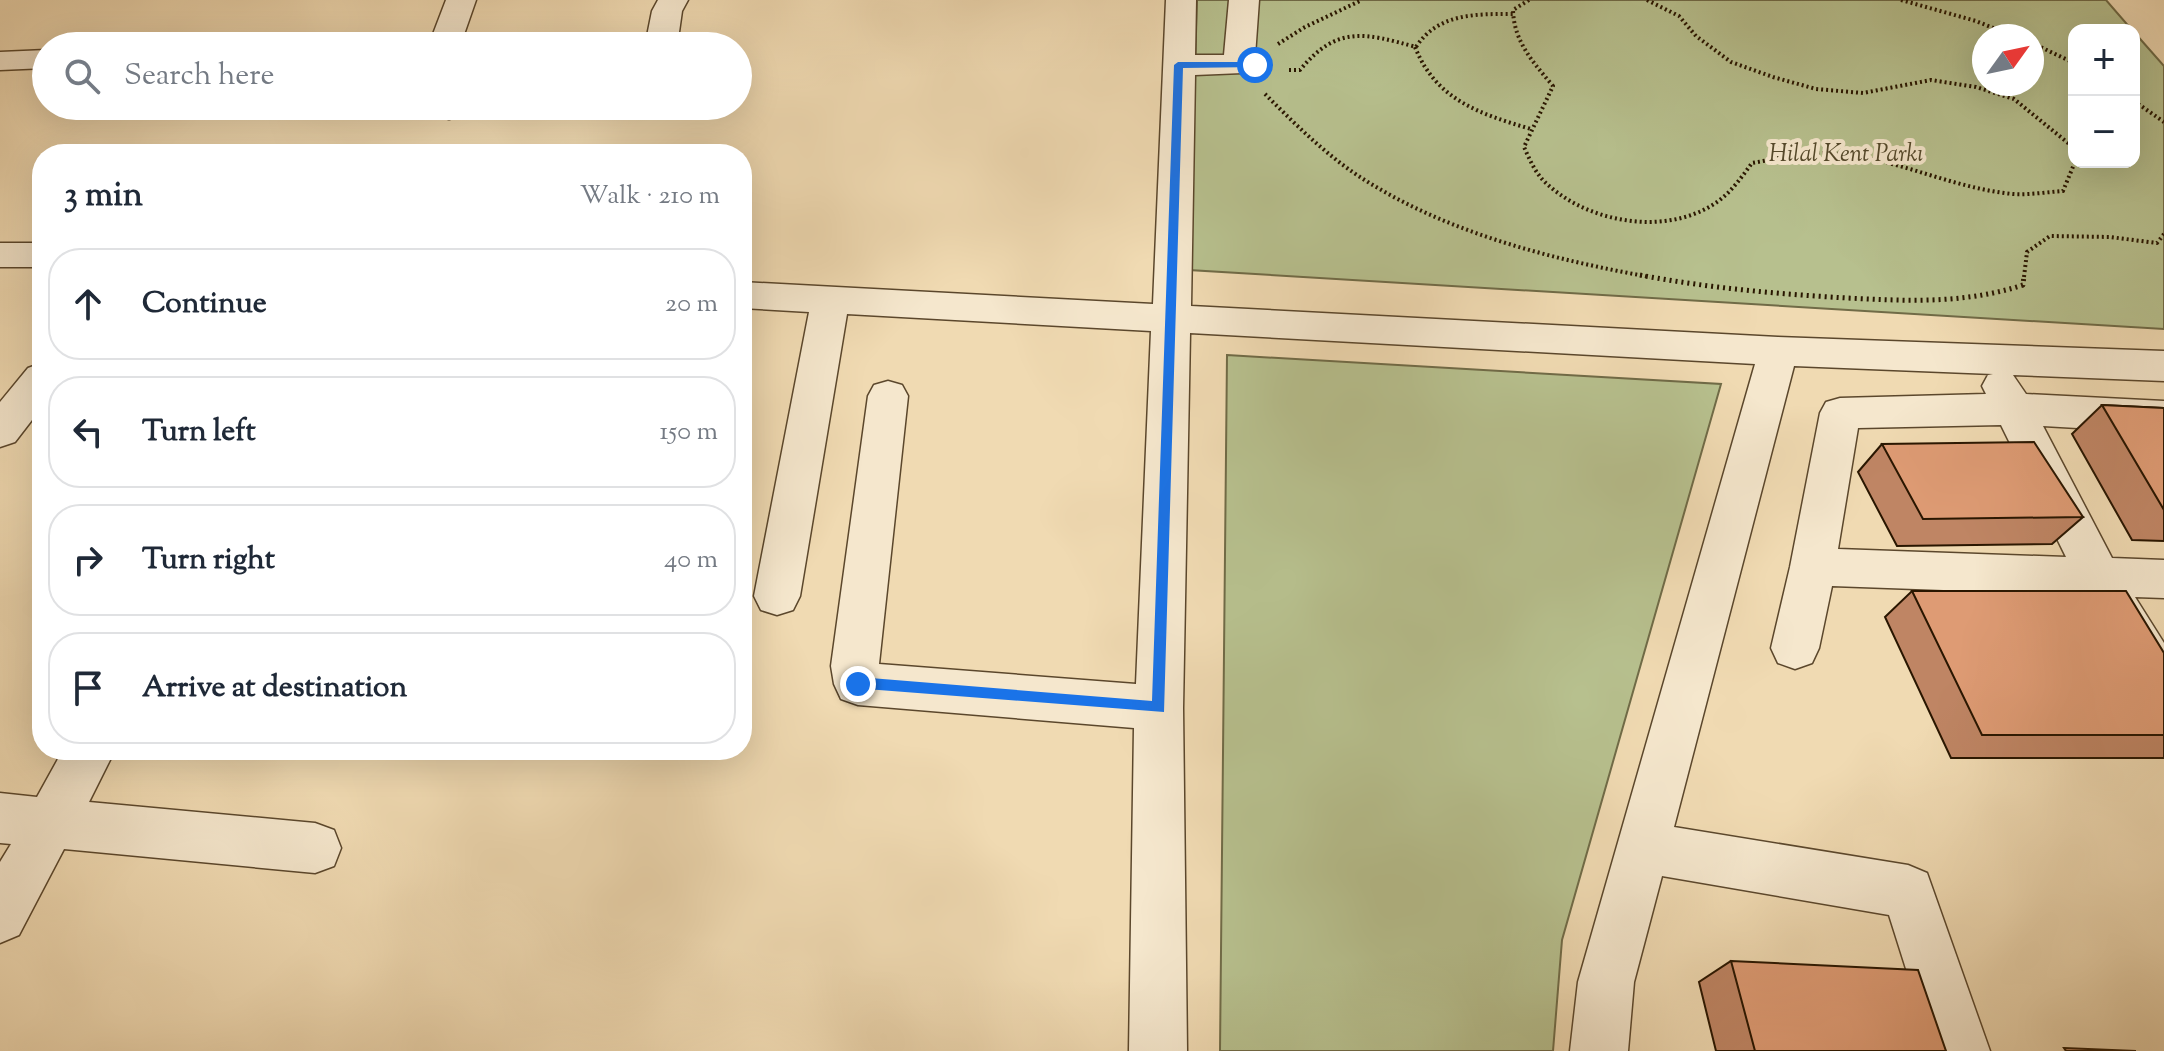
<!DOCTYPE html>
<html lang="en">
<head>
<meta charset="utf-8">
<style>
  :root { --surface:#fff; --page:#f2f2f3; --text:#1f2937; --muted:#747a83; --line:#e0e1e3 }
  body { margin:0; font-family:"Sorts Mill Goudy",serif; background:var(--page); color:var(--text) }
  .controls { position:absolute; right:24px; top:24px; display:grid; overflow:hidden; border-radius:16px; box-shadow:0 8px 32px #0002 }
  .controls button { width:72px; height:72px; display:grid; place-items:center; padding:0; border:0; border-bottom:2px solid var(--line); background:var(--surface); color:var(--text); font:40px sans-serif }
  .compass { position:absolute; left:1972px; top:24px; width:72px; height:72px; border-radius:50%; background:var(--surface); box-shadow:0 8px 32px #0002; rotate:57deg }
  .stop { position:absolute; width:24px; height:24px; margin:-18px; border:6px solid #1a73e8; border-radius:50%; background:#fff }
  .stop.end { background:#1a73e8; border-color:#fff; box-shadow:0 2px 8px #0008 }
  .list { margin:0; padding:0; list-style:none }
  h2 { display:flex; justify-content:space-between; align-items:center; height:104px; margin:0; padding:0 32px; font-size:34px }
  h2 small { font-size:26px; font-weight:400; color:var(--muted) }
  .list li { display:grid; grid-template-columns:52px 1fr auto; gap:24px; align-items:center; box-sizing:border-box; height:112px; margin:0 16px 16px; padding:0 16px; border:2px solid var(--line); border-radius:32px }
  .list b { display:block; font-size:30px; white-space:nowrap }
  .list em { font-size:26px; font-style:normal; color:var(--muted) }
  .icon { flex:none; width:44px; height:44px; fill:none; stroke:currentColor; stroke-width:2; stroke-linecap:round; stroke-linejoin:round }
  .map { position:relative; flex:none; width:2164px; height:1051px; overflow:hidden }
  .search { position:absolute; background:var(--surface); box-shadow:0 8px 32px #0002; left:32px; top:32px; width:720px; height:88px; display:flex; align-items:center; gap:20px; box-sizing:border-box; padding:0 28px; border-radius:44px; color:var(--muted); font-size:30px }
  .panel { position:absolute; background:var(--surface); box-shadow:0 8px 32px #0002; left:32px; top:144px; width:720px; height:616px; border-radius:32px }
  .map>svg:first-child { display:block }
  .green { fill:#b7c08e; stroke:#706b47; stroke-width:2; fill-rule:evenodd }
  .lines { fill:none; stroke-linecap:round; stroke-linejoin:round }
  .minor-casing { stroke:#5b472c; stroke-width:3 }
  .path-far1 { stroke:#291600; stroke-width:4; stroke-dasharray:2 3; stroke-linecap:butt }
  .path { stroke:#291600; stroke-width:5; stroke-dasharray:2 4; stroke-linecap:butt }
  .minor { fill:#f5e7cd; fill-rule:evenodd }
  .wall { fill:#bf8564; stroke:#291600; stroke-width:2 }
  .building { fill:#de9b74; stroke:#291600; stroke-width:2 }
  .route { fill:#1a73e8 }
  .labels { text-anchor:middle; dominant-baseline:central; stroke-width:8; stroke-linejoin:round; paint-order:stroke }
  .far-park-label { font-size:24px; font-style:italic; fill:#54492b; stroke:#f5e7cd }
</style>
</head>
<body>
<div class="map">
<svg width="2164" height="1051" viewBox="0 0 2164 1051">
  <rect width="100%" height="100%" fill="#f0dab2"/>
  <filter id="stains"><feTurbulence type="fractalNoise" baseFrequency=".0025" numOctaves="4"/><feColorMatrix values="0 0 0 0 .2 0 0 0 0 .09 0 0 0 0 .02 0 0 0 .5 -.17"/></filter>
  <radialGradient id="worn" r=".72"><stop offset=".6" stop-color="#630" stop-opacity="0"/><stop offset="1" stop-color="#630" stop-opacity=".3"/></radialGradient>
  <path class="green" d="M1197 0H2106L2132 30H2074V162H2134V32L2164 66V329L1189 270ZM1984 36H2032V84H1984Z
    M1227 355 1721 384 1562 940 1553 1051H1220Z"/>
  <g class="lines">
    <g class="minor-casing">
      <path id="minor" d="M446 0H476L460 46H352L357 39 433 34Z
        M658 0H688L682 11 677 46H645L652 11Z
        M1166 0H1196L1195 55H1224L1229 0H1259L1255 56 1266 58 1271 65 1266 72 1195 75 1191 306 1778 337 2164 351V381L2013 375 2026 394 2164 401V433L2043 426 2112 558 2164 560V598L2135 597 2164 643V707L2147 701 2085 595 1832 586 1819 648 1812 663 1795 669 1778 663 1771 648 1790 567 1820 413 1826 402 1840 398 1986 394 1982 386 1988 375 1993 374 1794 366 1674 827 1908 865 1927 873 1990 1051H1932L1889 915 1662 876 1634 982 1628 1051H1570L1578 982 1755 364 1190 333 1183 708 1187 1051H1129L1134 728 858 705 841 699 834 684 831 666 868 396 874 385 888 381 902 385 908 396 879 664 1136 684 1151 331 847 314 800 596 793 610 777 615 761 610 754 596 809 312 742 308V282L1153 304ZM2001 425 2066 557 1838 549 1858 428Z
        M46 50V68L0 70V52Z
        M431 106H463L465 109 461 116 449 119 437 116Z
        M0 243H42V267H0Z
        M42 363V407L15 442 0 447V402L28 368Z
        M63 750H115L89 802 315 823 334 830 341 848 334 866 315 873 64 849 19 935 0 943V862L11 844 0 843V793L37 797Z"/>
    </g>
    <path class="path-far1" d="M1529 0 1513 10C1514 42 1533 62 1553 86L1524 147C1529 158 1534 170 1542 179 1583 222 1663 237 1714 204 1730 194 1741 178 1752 163 1776 159 1801 152 1826 153 1891 155 1949 188 2013 194 2030 195 2047 192 2063 191L2075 162
      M1647 0 1679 16 1696 36 1731 62 1773 77 1816 89 1863 93 1931 80 1976 87 2014 99 2073 147 2074 156
      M1901 0 1976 21 2013 36
      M2032 43 2074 63
      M1278 44 1305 27 1362 0
      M1415 47C1436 100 1480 114 1531 129
      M1289 70H1300C1337 25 1365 33 1416 47 1438 13 1476 14 1513 14
      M1265 94C1294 123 1323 152 1357 175 1443 232 1550 259 1650 277
      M2134 101 2164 122
      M2024 277 2027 252 2050 236 2110 237 2157 243 2164 234"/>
    <path class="path" d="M1640 275C1708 288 1778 294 1847 298 1908 301 1965 304 2023 285L2024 275"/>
    <use href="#minor" class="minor"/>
  </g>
  <path class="wall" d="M2102 405 2164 408V541L2132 540 2072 434Z
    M1882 444 2083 517 2052 544 1897 546 1858 472Z
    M1912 591 2164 653V758H1951L1885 617Z
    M1731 961 1946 1051H1716L1699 982Z"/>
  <path class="building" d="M2102 405 2164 408V510Z
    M2034 442 2083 517 1923 519 1882 444Z
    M1912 591H2126L2164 653V735H1982Z
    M1731 961 1918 970 1946 1051H1755Z
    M2064 1048 2136 1051H2066Z"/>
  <path class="route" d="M1255 62 1258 67 1183 68 1164 712 853 688 851 684 858 677 1152 701 1174 65 1178 62Z"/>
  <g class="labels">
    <g class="far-park-label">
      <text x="1846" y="155">Hilal Kent Parkı</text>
    </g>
  </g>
  <rect width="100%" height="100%" filter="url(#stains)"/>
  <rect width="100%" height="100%" fill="url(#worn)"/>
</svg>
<div class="controls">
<button>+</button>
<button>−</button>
</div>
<svg class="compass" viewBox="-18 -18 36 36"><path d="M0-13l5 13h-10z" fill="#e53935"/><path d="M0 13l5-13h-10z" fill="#747a83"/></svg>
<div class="stop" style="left:1255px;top:65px"></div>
<div class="stop end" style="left:858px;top:684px"></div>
<div class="search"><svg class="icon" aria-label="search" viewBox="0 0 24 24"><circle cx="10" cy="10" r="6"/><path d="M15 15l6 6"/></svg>Search here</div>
<section class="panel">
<h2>3 min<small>Walk · 210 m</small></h2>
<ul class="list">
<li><svg class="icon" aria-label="ahead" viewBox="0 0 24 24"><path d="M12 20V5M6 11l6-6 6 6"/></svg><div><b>Continue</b></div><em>20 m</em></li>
<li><svg class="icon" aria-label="left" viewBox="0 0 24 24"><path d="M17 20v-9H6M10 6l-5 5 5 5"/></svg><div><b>Turn left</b></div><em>150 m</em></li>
<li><svg class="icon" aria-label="right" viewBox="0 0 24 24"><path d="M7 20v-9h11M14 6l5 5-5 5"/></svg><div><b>Turn right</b></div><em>40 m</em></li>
<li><svg class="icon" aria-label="arrive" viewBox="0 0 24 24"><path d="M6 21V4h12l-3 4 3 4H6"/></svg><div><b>Arrive at destination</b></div></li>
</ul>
</section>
</div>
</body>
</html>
